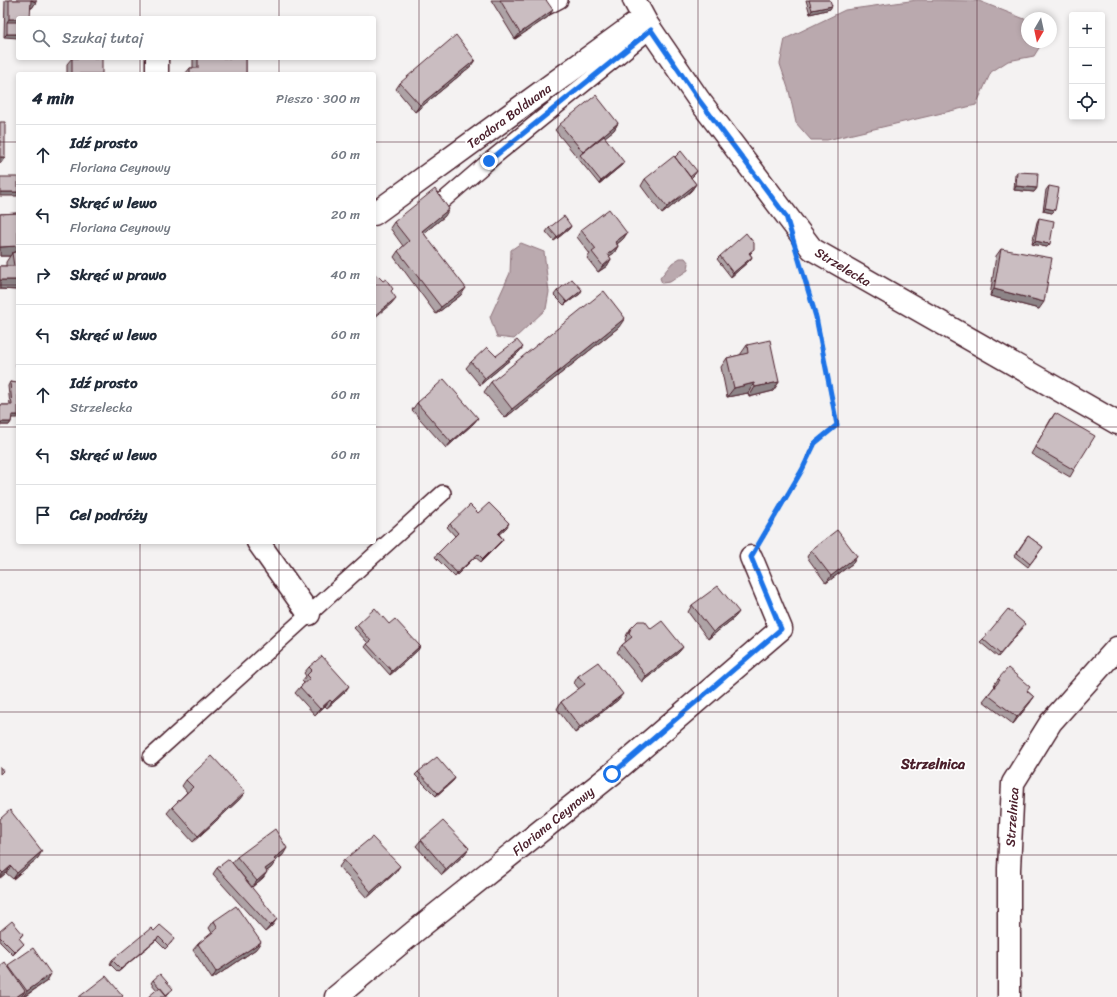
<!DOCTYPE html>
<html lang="pl">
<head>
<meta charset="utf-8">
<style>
  :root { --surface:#fff; --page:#f2f2f3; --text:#1f2937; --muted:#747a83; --line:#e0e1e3 }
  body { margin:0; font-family:Sriracha,sans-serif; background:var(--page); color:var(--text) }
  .controls { position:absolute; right:12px; top:12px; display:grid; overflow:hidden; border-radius:4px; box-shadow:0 2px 6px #0003 }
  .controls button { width:36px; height:36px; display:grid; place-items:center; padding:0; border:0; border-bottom:1px solid var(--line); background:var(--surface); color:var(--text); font:20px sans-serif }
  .compass { position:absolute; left:1021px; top:12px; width:36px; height:36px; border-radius:50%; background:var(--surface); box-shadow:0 2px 6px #0003; rotate:189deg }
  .stop { position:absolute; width:12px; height:12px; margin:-9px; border:3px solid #1a73e8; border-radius:50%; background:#fff }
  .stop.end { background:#1a73e8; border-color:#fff; box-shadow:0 1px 4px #0008 }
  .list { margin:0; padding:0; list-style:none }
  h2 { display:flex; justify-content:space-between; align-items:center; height:52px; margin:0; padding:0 16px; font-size:17px }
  h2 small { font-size:13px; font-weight:400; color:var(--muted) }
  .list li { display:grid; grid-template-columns:26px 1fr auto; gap:12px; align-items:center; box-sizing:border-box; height:60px; padding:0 16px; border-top:1px solid var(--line) }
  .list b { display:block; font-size:15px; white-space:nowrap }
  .list p { margin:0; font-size:13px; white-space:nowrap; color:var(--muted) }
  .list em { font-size:13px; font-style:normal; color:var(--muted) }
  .icon { flex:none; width:22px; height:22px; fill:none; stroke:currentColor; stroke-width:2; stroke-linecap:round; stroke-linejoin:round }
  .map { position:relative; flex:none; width:1117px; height:997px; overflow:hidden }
  .search { position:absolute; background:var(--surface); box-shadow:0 2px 6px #0003; left:16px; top:16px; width:360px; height:44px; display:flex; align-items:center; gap:10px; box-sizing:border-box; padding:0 14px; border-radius:4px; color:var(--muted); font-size:15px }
  .panel { position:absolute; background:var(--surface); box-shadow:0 2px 6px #0003; left:16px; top:72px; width:360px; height:472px; border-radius:4px }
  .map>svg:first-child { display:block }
  .water { fill:#baa9ae; stroke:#8d727a }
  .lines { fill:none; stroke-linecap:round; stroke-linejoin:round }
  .service-casing { stroke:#4a1f2b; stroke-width:18 }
  .minor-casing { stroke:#4a1f2b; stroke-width:25 }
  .path { stroke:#4a1f2b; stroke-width:2.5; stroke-dasharray:1 3; stroke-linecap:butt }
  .service { stroke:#fff; stroke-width:15 }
  .minor { stroke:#fff; stroke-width:22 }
  .wall { fill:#aea3a6; stroke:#4a1f2b }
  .shaded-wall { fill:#8d8487; stroke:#4a1f2b }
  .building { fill:#cabdc1; stroke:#4a1f2b }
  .route { stroke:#1a73e8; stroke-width:5 }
  .grid { fill:none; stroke:#4a1f2b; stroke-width:1; stroke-opacity:0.55 }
  .labels { text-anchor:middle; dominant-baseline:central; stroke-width:3.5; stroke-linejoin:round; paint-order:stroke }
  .street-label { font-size:13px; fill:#4a1f2b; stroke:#fff }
  .neighbourhood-label { font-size:14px; font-weight:bold; fill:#4a1f2b; stroke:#fff }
</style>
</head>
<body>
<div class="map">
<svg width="1117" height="997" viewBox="0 0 1117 997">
  <rect width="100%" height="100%" fill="#f4f2f2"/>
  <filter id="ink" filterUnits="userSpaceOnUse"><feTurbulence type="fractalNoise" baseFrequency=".025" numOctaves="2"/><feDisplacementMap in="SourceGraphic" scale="8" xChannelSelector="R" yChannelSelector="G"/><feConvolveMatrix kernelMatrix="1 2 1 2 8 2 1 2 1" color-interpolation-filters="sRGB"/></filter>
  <g filter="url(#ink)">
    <path class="water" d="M917 0 979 1 1027 20V42L1042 43 1034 56 1008 61 991 72 976 105 827 140H811L796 123 789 91 780 64 785 39 845 10Z
      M521 243 544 252 549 292 546 309 514 339 497 337 490 317 510 273 511 250Z
      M680 258H685L689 263 688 270 670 282 662 283 660 278 672 263Z"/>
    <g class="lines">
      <g class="service-casing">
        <path id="service" d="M543 9 560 0
          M438 205 489 161 651 30
          M151 757 443 493"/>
      </g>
      <g class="minor-casing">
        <path id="minor" d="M634 0 647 24 699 100 812 249 1117 423
          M157 74V58
          M374 214 643 18
          M258 542 309 614
          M336 997 414 932 612 774 781 629 751 557
          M1009 997V869L1013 783 1051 722 1117 648"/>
      </g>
      <path class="path" d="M763 537 802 470 815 443 837 425 816 317 803 272"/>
      <use href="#service" class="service"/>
      <use href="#minor" class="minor"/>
    </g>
    <path class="wall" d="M5 0H36V2L32 8H30L4 37Z
      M491 0H546L548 17 515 39Z
      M806 0H830V9L810 14Z
      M72 58 102 74H67V64Z
      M193 58H246V74H185L190 68H193Z
      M471 66 415 112 396 89 400 83Z
      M618 123 614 130 604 137 622 165 599 184 555 130 560 124Z
      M697 171 695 174 691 178 696 184 691 191 662 214 641 186 645 179Z
      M1017 172 1037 188 1034 192 1014 190 1015 175Z
      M1049 186 1052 213 1043 211 1046 190Z
      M18 213V290L0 289V266H6V262L10 256H0V214Z
      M445 216 424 233 461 295 436 314 394 257 398 251 403 246 390 228 394 222Z
      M1039 218 1047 247 1032 244 1037 222Z
      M571 226 569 229 554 241 546 232 549 228Z
      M581 230 627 233 623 239 617 244 618 246 614 253 609 256 611 259 607 266 598 272 587 258 590 254 577 237Z
      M1001 249 1039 309 990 296 996 256Z
      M752 252 750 254 752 257 750 260 731 277 717 259 720 256Z
      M557 291 580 294 564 305 554 295Z
      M619 327 505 418 484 392 491 382Z
      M747 345 779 382 773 391 749 397 748 393 727 397 721 367 727 358 740 355Z
      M523 347 518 353 480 385 466 368 471 362 496 356Z
      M18 361V377L16 364Z
      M10 382 18 383 11 422 9 425H0V405H10L8 386Z
      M417 403 478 418 473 424 446 448 412 410Z
      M1055 413 1074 470 1070 477 1031 454 1051 419Z
      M478 513 507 527 499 534 503 539 501 542 481 562 475 557 455 577 435 557 438 553 455 536 447 527 450 524Z
      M1028 536 1043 547 1028 567 1014 556Z
      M811 550 857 556 853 563 826 583 807 557Z
      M692 605 739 612 734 618 708 639 688 612Z
      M389 624 420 646 418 650 390 675 365 647 368 643 354 628 357 625Z
      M631 628 651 629 683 647 678 653 642 682 617 652 622 645 626 642 625 640 627 634Z
      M1023 628 998 657 980 642 983 639Z
      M309 667 345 692 327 708 325 706 315 715 295 693 300 687 304 683 302 681 306 676 304 673Z
      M578 676 618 700 575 733 557 709 561 702 579 689 574 683Z
      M998 679 1027 691 1034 697 1013 724 983 701 995 686 994 685Z
      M418 772 455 778 453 781 436 796 415 775Z
      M186 780 240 799 193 842 167 813 172 807 187 792 182 786Z
      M0 819 38 858 13 879 6 873 0 878Z
      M421 840 465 854 442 875 416 846Z
      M283 855 275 861 271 868 267 871 263 878 252 887 232 863 237 857Z
      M344 860 395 873 367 898 339 867Z
      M217 868 272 926 265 932 213 874Z
      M214 921 256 949 212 979 193 950 198 944 212 933 209 928Z
      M0 931 23 934 19 939 24 944 13 955 0 942Z
      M154 931 172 942 165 949 156 940 118 972 110 964 112 960Z
      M8 965 47 981 24 997H22L8 966Z
      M153 980 170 992 167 995 157 990 151 983Z"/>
    <path class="shaded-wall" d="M31 0 36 2 32 8 26 7Z
      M832 6 830 9 810 14 812 10Z
      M553 10 548 17 515 39 520 33Z
      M9 19H18V26L7 22Z
      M7 34H18V38L4 37Z
      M475 60 471 66 415 112 420 105Z
      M618 123 614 130 581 156 580 155 583 152Z
      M0 157H5L1 163H0Z
      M624 162 622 165 599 184 601 181Z
      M696 184 691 191 662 214 667 207Z
      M1016 186 1037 188 1034 192 1014 190Z
      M0 192H18V196H0Z
      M1045 208 1055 210 1052 213 1043 211Z
      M449 209 445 216 418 238 422 231Z
      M571 226 569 229 554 241 557 237Z
      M627 233 623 239 611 249 615 242Z
      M1035 241 1050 244 1047 247 1032 244Z
      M18 246V255L12 253 10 256H0V247Z
      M618 246 614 253 603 261 608 254Z
      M752 257 750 260 731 277 733 273Z
      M611 259 607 266 598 272 603 266Z
      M0 280H18V290L0 289Z
      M466 288 461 295 436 314 441 307Z
      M994 289 1044 302 1039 309 990 296Z
      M582 290 580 294 564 305 567 302Z
      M396 298 391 304 374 318V316Z
      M625 318 619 327 505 418 512 409Z
      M523 347 518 353 480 385 485 378Z
      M779 382 773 391 749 397 755 387Z
      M754 383 748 393 727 397 734 388Z
      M12 415H18V418H10Z
      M478 418 473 424 446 448 451 442Z
      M0 422H11L9 425H0Z
      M509 523 507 527 496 537 498 534Z
      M503 539 501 542 481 562 483 559Z
      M478 554 455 577 457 573Z
      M857 556 853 563 826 583 831 576Z
      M739 612 734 618 708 639 713 632Z
      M420 646 418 650 390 675 392 671Z
      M683 647 678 653 642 682 646 676Z
      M349 686 345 692 327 708 332 702Z
      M623 694 618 700 575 733 580 727Z
      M1034 697 1030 703 1013 724 1017 717Z
      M330 700 325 706 315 715 320 709Z
      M455 778 453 781 436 796 438 793Z
      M245 792 240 799 193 842 198 836Z
      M287 848 283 855 269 865 274 859Z
      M469 848 465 854 442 875 446 869Z
      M42 851 38 858 13 879 17 873Z
      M276 861 271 868 261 875 265 869Z
      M11 866 6 873 0 878V877L3 873Z
      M400 866 395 873 367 898 371 892Z
      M267 872 263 878 252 887 257 881Z
      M277 919 272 926 265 932 270 926Z
      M159 937 156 940 118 972 121 969Z
      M261 942 256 949 212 979 216 972Z
      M24 944 13 955 15 952Z
      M51 974 47 981 23 997 27 991Z
      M25 991 21 997H16Z"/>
    <path class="building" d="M9 0H36V2L31 0 30 18H18V19H9Z
      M500 0H546L553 10 520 33Z
      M809 0H830L832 6 812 10Z
      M7 22H18V34H7Z
      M456 35 475 60 420 105 400 83Z
      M72 58H102V74H72Z
      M198 58H246V74H190V68H198Z
      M596 95 618 123 583 152 560 124Z
      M0 122H5V157H0Z
      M604 136 624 162 601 181 580 155Z
      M681 151 697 171 690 177 675 157Z
      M674 156 696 184 667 207 645 179Z
      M1017 172 1038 173 1037 188 1016 186Z
      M0 177H18V192H0Z
      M1049 186 1059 188 1055 210 1045 208Z
      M435 189 449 209 422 231 466 288 441 307 398 251 409 241 394 222Z
      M609 209 627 233 615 242 618 246 608 254 611 259 603 266 592 252 596 249 581 230Z
      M18 213V246L0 247V214Z
      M564 216 571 226 557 237 549 228Z
      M1039 218 1054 221 1050 244 1035 241Z
      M746 233 754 243V249L749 253 752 257 733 273 720 256Z
      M1001 249 1052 258 1044 302 994 289Z
      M18 251V280H0V266H14L12 253Z
      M377 275 383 281 386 279 393 289 391 291 396 298 374 316V277Z
      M572 279 582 290 567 302 557 291Z
      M604 291 625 318 512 409 491 382Z
      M517 340 523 347 485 378 471 362 487 347 496 356Z
      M770 340 779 382 755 387 754 383 734 388 727 358 748 353 747 345Z
      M444 379 478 418 451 442 417 403Z
      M10 382 18 383V415H12L11 422H0V405H12Z
      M1055 413 1095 436 1074 470 1035 447Z
      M489 503 509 523 498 534 503 539 483 559 478 554 457 573 438 553 458 533 450 524 470 505 478 513Z
      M837 530 857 556 831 576 811 550Z
      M1028 536 1043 547 1030 564 1017 553Z
      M718 586 739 612 713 632 692 605Z
      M375 608 389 624 395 619 420 646 392 671 367 644 371 641 357 625Z
      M1008 609 1025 624 1000 654 983 639Z
      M638 621H645L651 629 662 621 683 647 646 676 622 645 632 637 629 633 631 628Z
      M322 656 349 686 332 702 330 700 320 709 300 687 310 678 307 675 312 670 309 667Z
      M598 662 623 694 580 727 561 702 585 684 578 676Z
      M1008 668 1030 687 1027 691 1034 697 1017 717 988 695 1000 680 998 679Z
      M212 756 245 792 198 836 172 807 193 787 186 780Z
      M437 757 455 778 438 793 418 772Z
      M0 767 3 771 0 774Z
      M10 810 42 851 17 873 11 866 3 873 0 870V819Z
      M443 821 469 848 446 869 421 840Z
      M275 829 287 848 274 859 276 861 265 869 267 872 257 881 237 857Z
      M372 837 400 866 371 892 344 860Z
      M229 859 277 919 270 926 217 868Z
      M236 906 261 942 216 972 198 944 218 928 214 921Z
      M12 921 23 934 19 938 24 944 15 952 0 937V931Z
      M160 925 175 938 168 946 159 937 121 969 112 960 151 928 154 931Z
      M33 948 51 974 27 991 8 965Z
      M5 962 25 991 16 997H0V966Z
      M160 974 173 989 166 995 153 980Z
      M106 976 123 996 122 997H79Z
      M160 987 168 997H148Z"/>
  </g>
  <g class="lines" filter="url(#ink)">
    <path class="route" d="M489 161 651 30 699 100 786 216 816 317 837 425 815 443 802 470 751 557 781 629 612 774"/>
  </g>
  <path class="grid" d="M140 0V18M279 0V18M419 0V997M558 0V997M698 0V997M838 0V997M977 0V997M140 58V74M279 58V74M0 142H18M374 142H1117M0 285H18M374 285H1117M0 427H18M374 427H1117M140 542V997M279 542V997M0 570H1117M0 712H1117M0 855H1117"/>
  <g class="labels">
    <g class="street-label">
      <text transform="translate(509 116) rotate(-36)">Teodora Bolduana</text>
      <text transform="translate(843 267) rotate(31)">Strzelecka</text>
      <text transform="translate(1012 817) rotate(-86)">Strzelnica</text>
      <text transform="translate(553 821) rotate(-39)">Floriana Ceynowy</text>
    </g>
    <g class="neighbourhood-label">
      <text x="933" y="764">Strzelnica</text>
    </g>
  </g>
</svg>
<div class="controls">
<button>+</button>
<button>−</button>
<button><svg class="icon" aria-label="locate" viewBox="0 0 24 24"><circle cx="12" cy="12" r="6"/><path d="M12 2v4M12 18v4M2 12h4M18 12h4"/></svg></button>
</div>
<svg class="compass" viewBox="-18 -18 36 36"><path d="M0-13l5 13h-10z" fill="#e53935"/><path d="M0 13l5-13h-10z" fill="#747a83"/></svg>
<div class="stop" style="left:612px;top:774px"></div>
<div class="stop end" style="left:489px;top:161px"></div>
<div class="search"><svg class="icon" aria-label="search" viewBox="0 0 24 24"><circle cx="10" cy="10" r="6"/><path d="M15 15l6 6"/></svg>Szukaj tutaj</div>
<section class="panel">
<h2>4 min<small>Pieszo · 300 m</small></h2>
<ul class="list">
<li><svg class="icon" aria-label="ahead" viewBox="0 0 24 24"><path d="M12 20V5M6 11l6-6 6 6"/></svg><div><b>Idź prosto</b><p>Floriana Ceynowy</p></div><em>60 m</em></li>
<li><svg class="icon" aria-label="left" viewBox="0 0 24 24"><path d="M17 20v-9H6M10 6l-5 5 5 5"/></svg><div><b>Skręć w lewo</b><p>Floriana Ceynowy</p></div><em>20 m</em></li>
<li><svg class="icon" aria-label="right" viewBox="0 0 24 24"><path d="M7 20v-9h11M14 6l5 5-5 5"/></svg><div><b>Skręć w prawo</b></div><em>40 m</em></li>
<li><svg class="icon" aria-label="left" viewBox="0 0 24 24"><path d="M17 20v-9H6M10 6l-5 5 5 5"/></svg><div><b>Skręć w lewo</b></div><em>60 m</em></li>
<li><svg class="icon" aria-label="ahead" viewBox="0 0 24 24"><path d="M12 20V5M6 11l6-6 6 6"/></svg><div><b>Idź prosto</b><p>Strzelecka</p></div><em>60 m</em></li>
<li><svg class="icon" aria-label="left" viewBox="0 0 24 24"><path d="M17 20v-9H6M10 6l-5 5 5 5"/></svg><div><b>Skręć w lewo</b></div><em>60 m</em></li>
<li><svg class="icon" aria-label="arrive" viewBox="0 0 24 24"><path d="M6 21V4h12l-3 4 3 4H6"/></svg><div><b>Cel podróży</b></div></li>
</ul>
</section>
</div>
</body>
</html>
